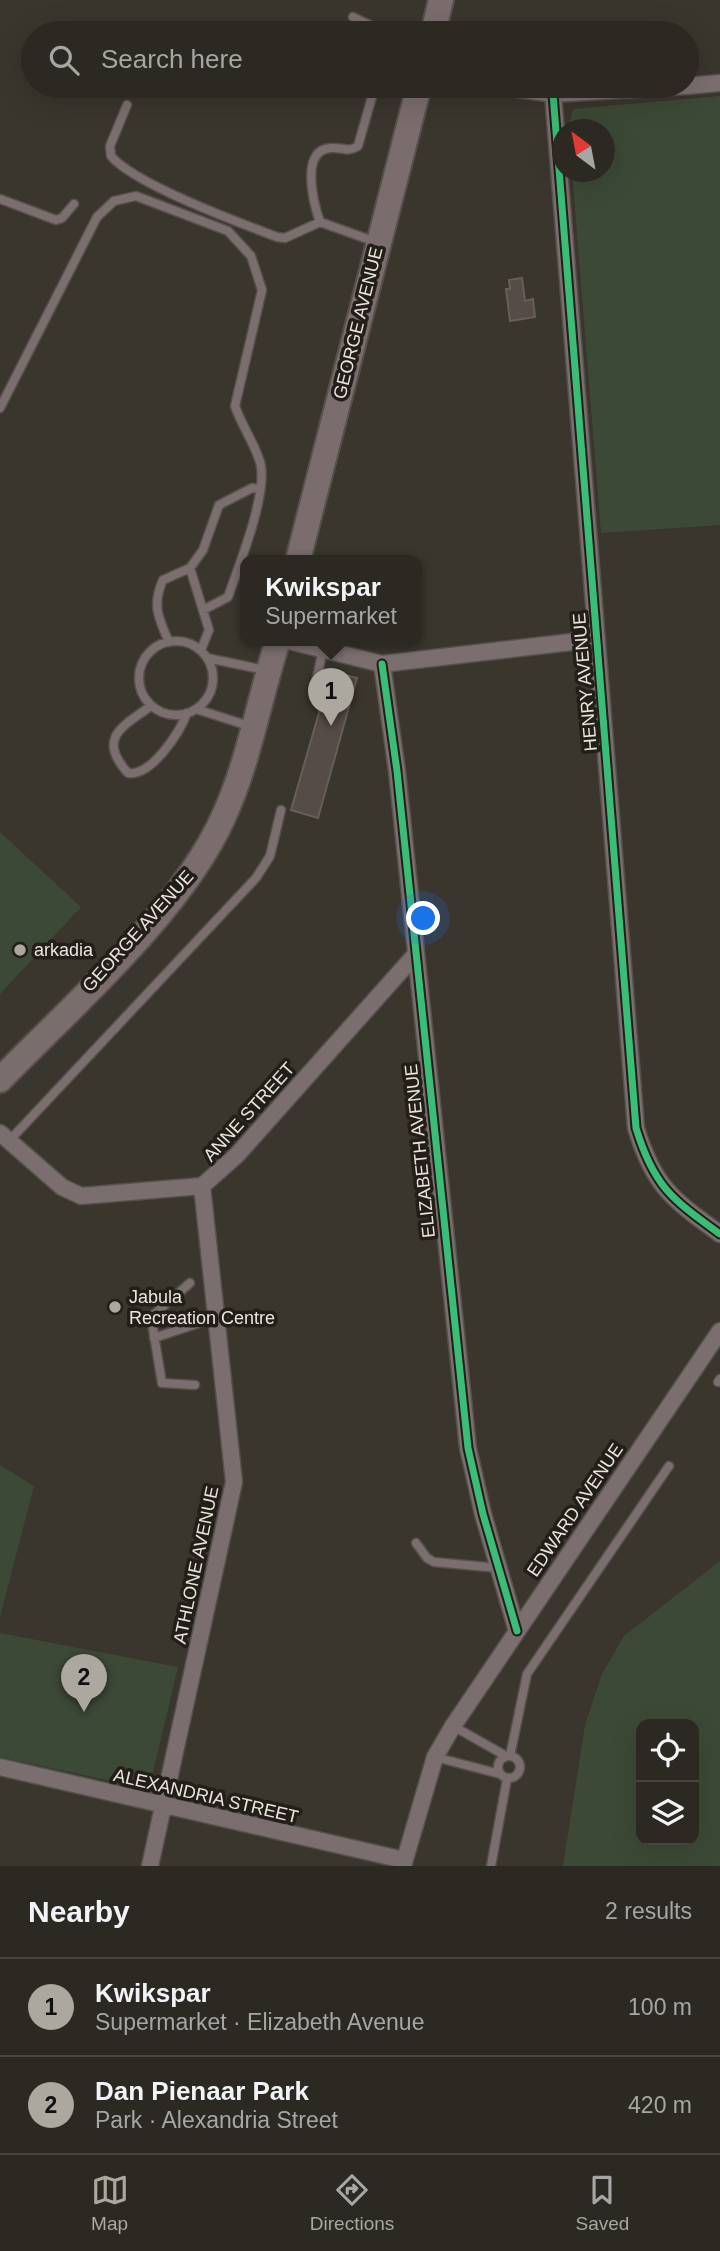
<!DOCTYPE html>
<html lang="en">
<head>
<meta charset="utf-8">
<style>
  :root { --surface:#2c2822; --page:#34302a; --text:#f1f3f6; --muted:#a6a6a5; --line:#484440; --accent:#aca79f }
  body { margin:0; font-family:Helvetica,sans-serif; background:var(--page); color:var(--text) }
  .controls { position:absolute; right:21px; bottom:21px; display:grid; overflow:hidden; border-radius:14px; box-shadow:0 7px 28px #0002 }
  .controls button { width:63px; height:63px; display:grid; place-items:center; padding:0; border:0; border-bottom:2px solid var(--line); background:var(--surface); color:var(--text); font:35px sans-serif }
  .compass { position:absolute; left:552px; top:119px; width:63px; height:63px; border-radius:50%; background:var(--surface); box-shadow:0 7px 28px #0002; rotate:328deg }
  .you { position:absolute; left:424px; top:919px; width:24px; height:24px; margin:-18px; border:5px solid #fff; border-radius:50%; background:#1a73e8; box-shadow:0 0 0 10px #1a73e833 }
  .badge { display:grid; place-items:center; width:46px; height:46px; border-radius:50%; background:var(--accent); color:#111; font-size:23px; font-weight:700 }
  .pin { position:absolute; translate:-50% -58px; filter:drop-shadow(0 2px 4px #0008) }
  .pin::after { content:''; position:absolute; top:37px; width:24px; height:21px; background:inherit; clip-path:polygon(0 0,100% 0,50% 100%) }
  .popup { position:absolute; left:240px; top:555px; width:182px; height:91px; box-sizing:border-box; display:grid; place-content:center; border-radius:14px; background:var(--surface); filter:drop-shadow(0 2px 5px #0005); font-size:23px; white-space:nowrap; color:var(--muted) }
  .popup b { font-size:26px; color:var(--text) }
  .popup::after { content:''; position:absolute; left:50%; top:100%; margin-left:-14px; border:14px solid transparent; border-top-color:var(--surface) }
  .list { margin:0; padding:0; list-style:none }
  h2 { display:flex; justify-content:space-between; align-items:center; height:91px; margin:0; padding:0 28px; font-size:30px }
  h2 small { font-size:23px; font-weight:400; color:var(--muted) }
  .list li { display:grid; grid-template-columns:46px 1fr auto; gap:21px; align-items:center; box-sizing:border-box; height:98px; padding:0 28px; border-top:2px solid var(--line) }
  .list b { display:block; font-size:26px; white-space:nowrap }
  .list p { margin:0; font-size:23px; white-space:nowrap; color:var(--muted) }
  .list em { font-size:23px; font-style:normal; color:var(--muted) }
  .icon { flex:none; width:38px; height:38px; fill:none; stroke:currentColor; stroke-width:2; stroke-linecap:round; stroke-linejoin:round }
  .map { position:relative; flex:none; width:720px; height:1866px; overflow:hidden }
  .search { position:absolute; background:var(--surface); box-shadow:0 7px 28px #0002; left:21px; right:21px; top:21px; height:77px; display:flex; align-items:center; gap:18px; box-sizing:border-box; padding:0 24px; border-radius:38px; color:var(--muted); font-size:26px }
  .sheet { height:287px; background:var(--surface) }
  nav { display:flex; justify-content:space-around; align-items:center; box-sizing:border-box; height:98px; border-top:2px solid var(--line); background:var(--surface); font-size:19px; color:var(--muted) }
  nav a { display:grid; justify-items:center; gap:4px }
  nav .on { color:var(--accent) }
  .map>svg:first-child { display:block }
  .green { fill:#3d4937; fill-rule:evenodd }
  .building { fill:#554b47; stroke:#655e5a; stroke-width:2 }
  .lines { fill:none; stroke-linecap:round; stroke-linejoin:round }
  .service-casing { stroke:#55504a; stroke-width:11 }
  .minor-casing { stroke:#55504a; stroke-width:19 }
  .primary-casing { stroke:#55504a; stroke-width:28 }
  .service { stroke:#7b6e6f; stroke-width:8 }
  .minor { stroke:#7b6e6f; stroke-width:16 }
  .primary { stroke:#7b6d6d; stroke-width:24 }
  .cycleway-casing { stroke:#221e18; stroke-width:11 }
  .cycleway { stroke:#3abd76; stroke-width:7 }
  .poi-dot { fill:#aca79f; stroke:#221e18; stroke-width:2.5 }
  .labels { text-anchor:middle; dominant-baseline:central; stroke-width:7; stroke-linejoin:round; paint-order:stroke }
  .street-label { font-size:18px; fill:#eae5dc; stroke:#221e18 }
  .poi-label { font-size:18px; fill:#eae5dc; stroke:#221e18; text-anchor:start }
</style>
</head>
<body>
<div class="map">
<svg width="720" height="1866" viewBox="0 0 720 1866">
  <rect width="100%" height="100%" fill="#3a352d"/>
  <path class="green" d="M720 96V525L601 533 572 172H604V130L568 129 573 109Z
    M0 832 81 907 0 994Z
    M0 1465 34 1486 0 1617Z
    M720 1561V1866H563L585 1725 602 1674 624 1636ZM694 1724V1840H641V1724Z
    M0 1633 178 1667 149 1789 0 1757Z"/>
  <path class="building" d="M522 278 525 301 533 299 535 317 510 321 506 289H510L509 280Z
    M331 671 357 678 318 818 291 810Z"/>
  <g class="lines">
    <g class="service-casing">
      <path id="service" d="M353 17 387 33
        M127 105 110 146 111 156C134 184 240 223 277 237L285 238 320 222 376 242
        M0 199 56 220 62 218 74 204
        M320 222C314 205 299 149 331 148 343 147 348 153 358 146L375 86
        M0 408 97 217 114 201 136 196 228 231 251 256 262 290 235 406C241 425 258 449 261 466 266 499 239 565 228 597L203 610
        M190 568 209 630 201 650
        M139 678a37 37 0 1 1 74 0a37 37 0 1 1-74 0Z
        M169 642C158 618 152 604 163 580L190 568 203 550 219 505 252 488 260 489
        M207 658 265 670
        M315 686 323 650
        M151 706C121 727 97 739 128 773 151 777 180 732 187 713
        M196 709 249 726
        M9 1141 256 878 270 856 281 810
        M190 1283 151 1317 162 1383 195 1385
        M154 1338 217 1317
        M718 1382 720 1379
        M416 1543 427 1558 434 1562 498 1568
        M453 1726 506 1756
        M498 1767a11 11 0 1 1 22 0a11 11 0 1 1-22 0Z
        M510 1756 527 1674 669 1466
        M435 1757 500 1774
        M491 1866 507 1779"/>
    </g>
    <g class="minor-casing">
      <path id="minor" d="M497 86 553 94 686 86
        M687 86 720 83
        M553 94 636 1128C654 1187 672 1199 720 1234
        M285 640 382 664 597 639
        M382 664 397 771 468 1448 483 1514 517 1631
        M0 1133 62 1187 81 1196 202 1186 237 1155 415 955
        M0 1767 404 1860
        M150 1866 234 1482 202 1186
        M403 1866 435 1757 453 1726 720 1331"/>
    </g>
    <g class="primary-casing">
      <path id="primary" d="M433 33 441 0
        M298 560 419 86
        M0 1080C72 1006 181 911 223 818 249 762 259 699 278 640"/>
    </g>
    <use href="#service" class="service"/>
    <use href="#minor" class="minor"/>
    <use href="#primary" class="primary"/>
    <g class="cycleway-casing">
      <path id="cycleway" d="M553 94 636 1128C654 1187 672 1199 720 1234
        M382 664 397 771 468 1448 483 1514 517 1631"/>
    </g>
    <use href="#cycleway" class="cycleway"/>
  </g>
  <g class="poi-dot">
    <circle cx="20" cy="950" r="7"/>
    <circle cx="115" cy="1307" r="7"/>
  </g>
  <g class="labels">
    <g class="street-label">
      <text transform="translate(358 323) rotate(-76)">GEORGE AVENUE</text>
      <text transform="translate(585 682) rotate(-95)">HENRY AVENUE</text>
      <text transform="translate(138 931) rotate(-48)">GEORGE AVENUE</text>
      <text transform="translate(249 1112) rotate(-48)">ANNE STREET</text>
      <text transform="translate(420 1151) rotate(-96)">ELIZABETH AVENUE</text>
      <text transform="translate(575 1510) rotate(-56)">EDWARD AVENUE</text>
      <text transform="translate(196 1565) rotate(-78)">ATHLONE AVENUE</text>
      <text transform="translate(206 1796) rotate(13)">ALEXANDRIA STREET</text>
    </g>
    <g class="poi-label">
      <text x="34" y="950">arkadia</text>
      <text x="129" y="1297">Jabula<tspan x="129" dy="21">Recreation Centre</tspan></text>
    </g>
  </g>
</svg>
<div class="controls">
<button><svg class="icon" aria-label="locate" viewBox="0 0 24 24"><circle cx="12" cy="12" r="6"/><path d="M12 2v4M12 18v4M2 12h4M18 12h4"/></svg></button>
<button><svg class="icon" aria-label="layers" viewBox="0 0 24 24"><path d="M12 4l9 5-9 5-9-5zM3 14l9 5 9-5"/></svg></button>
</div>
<svg class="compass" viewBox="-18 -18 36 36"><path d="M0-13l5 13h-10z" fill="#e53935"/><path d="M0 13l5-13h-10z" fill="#a6a6a5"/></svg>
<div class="you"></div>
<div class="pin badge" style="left:331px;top:726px">1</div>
<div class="popup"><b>Kwikspar</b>Supermarket</div>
<div class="pin badge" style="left:84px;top:1712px">2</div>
<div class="search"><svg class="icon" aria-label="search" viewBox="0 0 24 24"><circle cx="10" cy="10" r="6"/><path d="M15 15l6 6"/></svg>Search here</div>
</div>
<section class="sheet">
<h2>Nearby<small>2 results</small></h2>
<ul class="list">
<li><span class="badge">1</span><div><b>Kwikspar</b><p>Supermarket · Elizabeth Avenue</p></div><em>100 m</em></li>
<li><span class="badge">2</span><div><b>Dan Pienaar Park</b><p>Park · Alexandria Street</p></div><em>420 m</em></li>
</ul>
</section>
<nav>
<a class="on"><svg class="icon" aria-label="map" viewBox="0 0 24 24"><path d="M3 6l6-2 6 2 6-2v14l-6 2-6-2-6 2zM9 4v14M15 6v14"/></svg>Map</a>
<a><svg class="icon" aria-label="directions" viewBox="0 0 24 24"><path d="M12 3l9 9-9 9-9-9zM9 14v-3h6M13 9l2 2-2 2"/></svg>Directions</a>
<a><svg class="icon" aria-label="saved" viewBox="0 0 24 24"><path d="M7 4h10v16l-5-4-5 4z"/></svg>Saved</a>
</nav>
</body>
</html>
